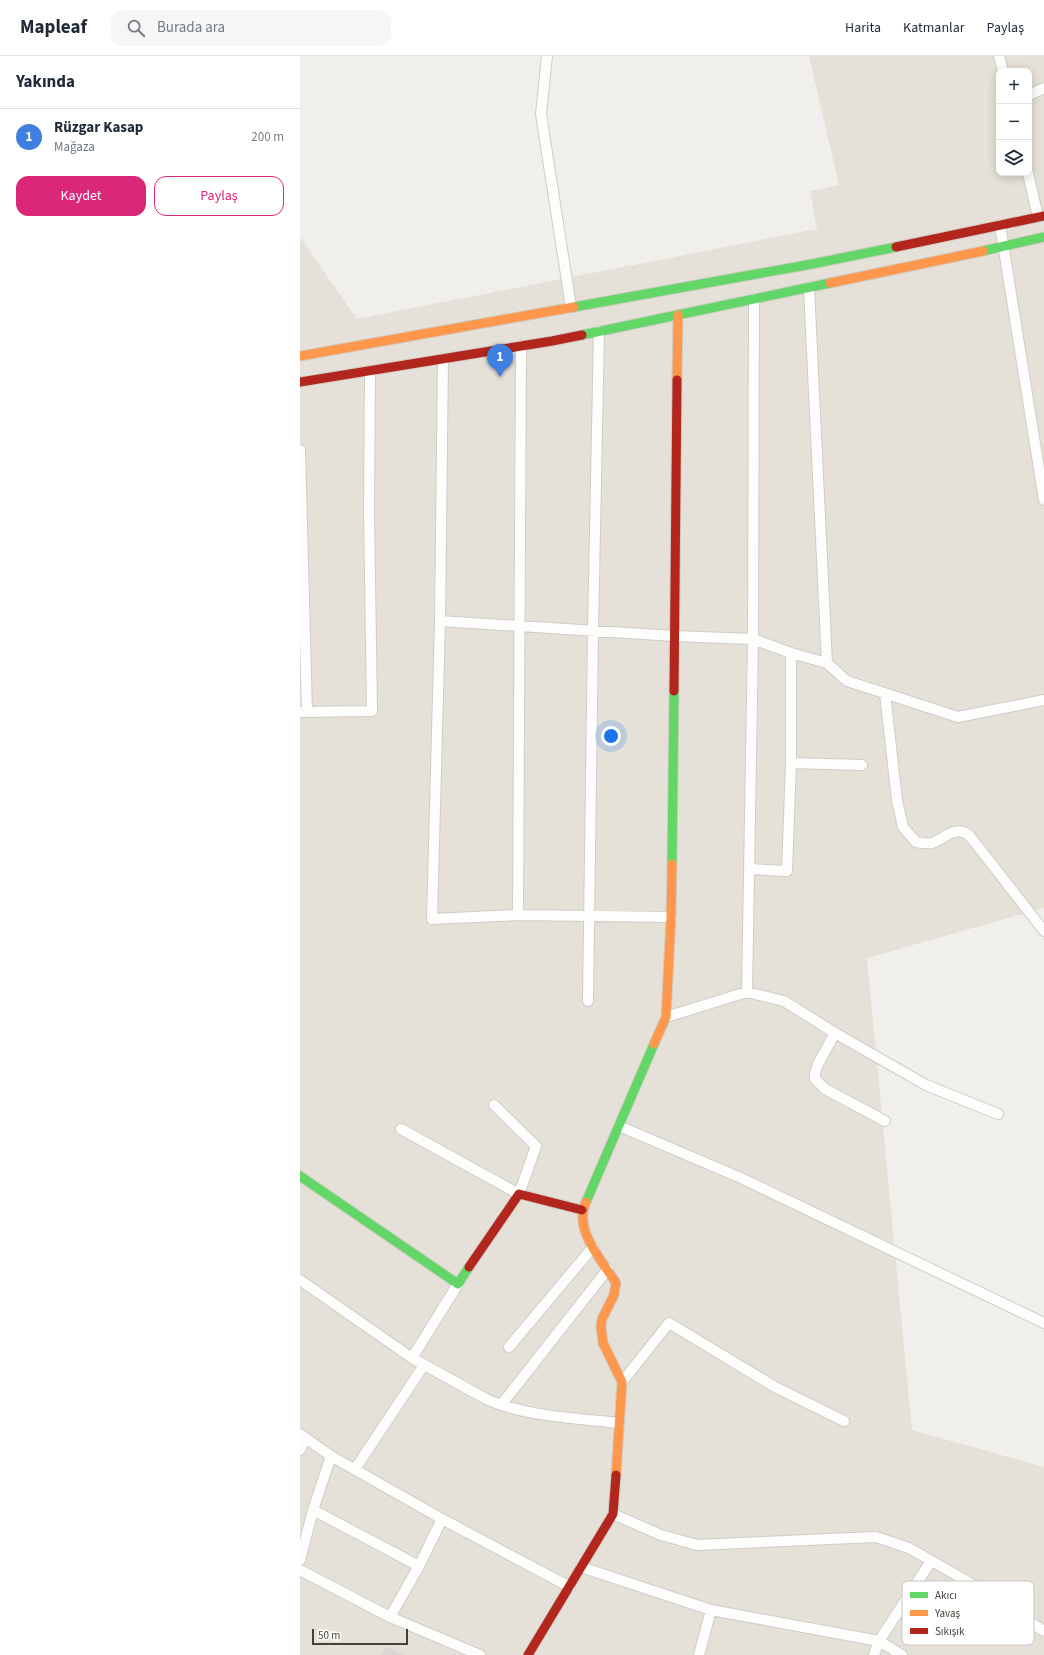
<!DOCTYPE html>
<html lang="tr">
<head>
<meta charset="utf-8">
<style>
  :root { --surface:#fff; --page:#f6f6f7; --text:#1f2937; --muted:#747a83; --line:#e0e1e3; --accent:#db2777 }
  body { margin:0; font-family:"Source Sans 3",sans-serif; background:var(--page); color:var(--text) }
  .controls { position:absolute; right:12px; top:12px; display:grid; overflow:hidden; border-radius:8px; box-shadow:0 2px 10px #0003 }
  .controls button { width:36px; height:36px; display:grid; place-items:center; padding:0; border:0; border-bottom:1px solid var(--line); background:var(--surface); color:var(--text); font:20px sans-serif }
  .scale { position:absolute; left:12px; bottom:10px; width:96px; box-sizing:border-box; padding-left:4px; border:2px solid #474038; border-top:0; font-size:11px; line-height:14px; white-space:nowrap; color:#474038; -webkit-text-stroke:3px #fff; paint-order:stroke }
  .you { position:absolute; left:311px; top:680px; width:14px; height:14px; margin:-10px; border:3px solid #fff; border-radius:50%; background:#1a73e8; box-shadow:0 0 0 6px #1a73e833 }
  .badge { display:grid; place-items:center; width:26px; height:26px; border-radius:50%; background:var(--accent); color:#fff; font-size:13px; font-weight:700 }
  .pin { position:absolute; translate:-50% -33px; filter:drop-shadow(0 1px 2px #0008) }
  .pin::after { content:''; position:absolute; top:21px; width:14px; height:12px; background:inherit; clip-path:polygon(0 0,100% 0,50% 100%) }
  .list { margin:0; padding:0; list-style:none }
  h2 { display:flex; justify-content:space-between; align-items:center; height:52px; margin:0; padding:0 16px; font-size:17px }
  h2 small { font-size:13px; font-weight:400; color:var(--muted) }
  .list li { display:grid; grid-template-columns:26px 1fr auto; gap:12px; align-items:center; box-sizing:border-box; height:56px; padding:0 16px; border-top:1px solid var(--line) }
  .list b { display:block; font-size:15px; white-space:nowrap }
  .list p { margin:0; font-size:13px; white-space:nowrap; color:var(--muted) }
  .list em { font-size:13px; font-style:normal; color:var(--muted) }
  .actions { display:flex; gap:8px; padding:12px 16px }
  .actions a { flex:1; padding:9px 0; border:1px solid var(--accent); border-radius:12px; text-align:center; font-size:14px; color:var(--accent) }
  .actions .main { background:var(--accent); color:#fff }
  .icon { flex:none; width:22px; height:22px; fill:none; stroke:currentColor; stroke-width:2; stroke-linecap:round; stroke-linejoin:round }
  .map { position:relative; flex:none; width:744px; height:1599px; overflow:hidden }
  header { display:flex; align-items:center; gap:24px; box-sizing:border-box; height:56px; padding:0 20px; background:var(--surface); border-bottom:1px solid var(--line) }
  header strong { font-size:19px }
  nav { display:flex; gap:22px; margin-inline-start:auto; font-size:14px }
  .search { width:280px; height:36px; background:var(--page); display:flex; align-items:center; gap:10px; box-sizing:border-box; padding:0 14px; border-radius:12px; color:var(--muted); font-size:15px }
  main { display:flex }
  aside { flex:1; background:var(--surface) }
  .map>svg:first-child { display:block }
  .residential { fill:#e5e1d9; fill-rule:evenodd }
  .building { fill:#d9d6d3; stroke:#d9d6d1 }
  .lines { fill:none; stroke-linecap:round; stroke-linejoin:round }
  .street-casing { stroke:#cfcdc9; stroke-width:12 }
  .fast-casing { stroke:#d0ccc3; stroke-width:11 }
  .slow-casing { stroke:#d0ccc3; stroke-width:11 }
  .jam-casing { stroke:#d0ccc3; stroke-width:11 }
  .street { stroke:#fdfdfc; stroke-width:10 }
  .fast { stroke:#63d668; stroke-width:9 }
  .slow { stroke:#ff974d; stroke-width:9 }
  .jam { stroke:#b3261e; stroke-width:9 }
  .key { fill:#fff; stroke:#c8c6c3; stroke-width:1 }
  .key-label { font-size:11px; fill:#474038 }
</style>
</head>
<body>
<header>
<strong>Mapleaf</strong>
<div class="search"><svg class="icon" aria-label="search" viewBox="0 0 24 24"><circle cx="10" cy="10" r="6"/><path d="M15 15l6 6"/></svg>Burada ara</div>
<nav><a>Harita</a><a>Katmanlar</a><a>Paylaş</a></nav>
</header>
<main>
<aside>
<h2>Yakında<small></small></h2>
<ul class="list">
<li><span class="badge" style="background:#3f7fe0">1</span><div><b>Rüzgar Kasap</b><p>Mağaza</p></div><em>200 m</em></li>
</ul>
<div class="actions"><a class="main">Kaydet</a><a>Paylaş</a></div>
</aside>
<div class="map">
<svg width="744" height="1599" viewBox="0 0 744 1599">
  <rect width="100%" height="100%" fill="#f1efec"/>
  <path class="residential" d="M509 0H744V852L567 902 612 1374 744 1411V1599H0V181L57 263 517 173 510 135 539 129ZM699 15H729V117H699Z"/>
  <path class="building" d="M86 1591 103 1599H82Z"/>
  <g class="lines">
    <g class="street-casing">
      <path id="street" d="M247 0 241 58 271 251
        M699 0 703 15
        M729 39 744 32
        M728 117 738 161
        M700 169 744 444
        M509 232 527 607
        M143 303 140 565 132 863 218 859 371 861
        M0 394 7 656
        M140 565 374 580 453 583 491 597 527 607 547 625 658 661 744 644
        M585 638 597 744 603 771 616 786C621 787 627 788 632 787 646 782 654 769 669 779L744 875
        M0 656 72 655 69 455 70 315
        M491 707 562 709
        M450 813 487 815 491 707V597
        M218 859 221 290
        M447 936 484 945 535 977 626 1029 698 1058
        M288 945 293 575 299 275
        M366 961 447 936 453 583 454 243
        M535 977 518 1008 515 1017V1023L525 1033 585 1065
        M319 1070 441 1122 744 1267
        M101 1073 219 1138 236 1090 194 1049
        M0 1224 112 1302 188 1344C229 1361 276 1362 319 1367
        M209 1291 293 1191
        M112 1302 158 1228
        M322 1326 369 1267 475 1331 544 1365
        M201 1349 308 1213
        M0 1378 31 1400 142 1463 270 1531
        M0 1394 6 1382
        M55 1413 124 1309
        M13 1454 119 1510
        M313 1458 361 1479 397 1489 576 1481 609 1492 665 1524 744 1575
        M0 1504 13 1454 31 1400
        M281 1511 411 1554 579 1585 602 1599
        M0 1514 90 1561 180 1599
        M90 1561 119 1510 142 1463
        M399 1599 411 1554
        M574 1599 579 1585 631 1505"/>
    </g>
    <g class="fast-casing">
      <path id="fast" d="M683 195 744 181
        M274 251 512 208 596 191
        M282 279 530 227
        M372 808 374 635
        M0 1120 158 1228 169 1211
        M286 1146 354 988"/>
    </g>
    <g class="slow-casing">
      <path id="slow" d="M530 227 683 195
        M0 300 274 251
        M377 324 378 259
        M354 988 366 961 371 861 372 808
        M286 1146C273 1174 302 1204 316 1227L314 1239 302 1263 301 1271 303 1287 322 1326 316 1419"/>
    </g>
    <g class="jam-casing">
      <path id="jam" d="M596 191 744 160
        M0 326 252 285 282 279
        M374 635 377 324
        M169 1211 219 1138 282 1154
        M228 1599 313 1458 316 1419"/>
    </g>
    <use href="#street" class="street"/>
    <use href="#fast" class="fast"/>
    <use href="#slow" class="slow"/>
    <use href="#jam" class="jam"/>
  </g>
  <rect x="602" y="1525" width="132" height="64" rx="6" class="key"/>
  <rect x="610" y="1536" width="18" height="6" fill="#63d668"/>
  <rect x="610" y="1554" width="18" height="6" fill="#ff974d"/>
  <rect x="610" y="1572" width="18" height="6" fill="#b3261e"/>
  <g class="key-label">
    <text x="635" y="1543">Akıcı</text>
    <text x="635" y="1561">Yavaş</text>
    <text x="635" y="1579">Sıkışık</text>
  </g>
</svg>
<div class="controls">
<button>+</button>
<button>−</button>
<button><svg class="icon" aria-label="layers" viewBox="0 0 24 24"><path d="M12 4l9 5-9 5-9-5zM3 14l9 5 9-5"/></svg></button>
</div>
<div class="scale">50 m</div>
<div class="you"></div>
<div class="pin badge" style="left:200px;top:321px;background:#3f7fe0">1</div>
</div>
</main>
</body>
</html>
